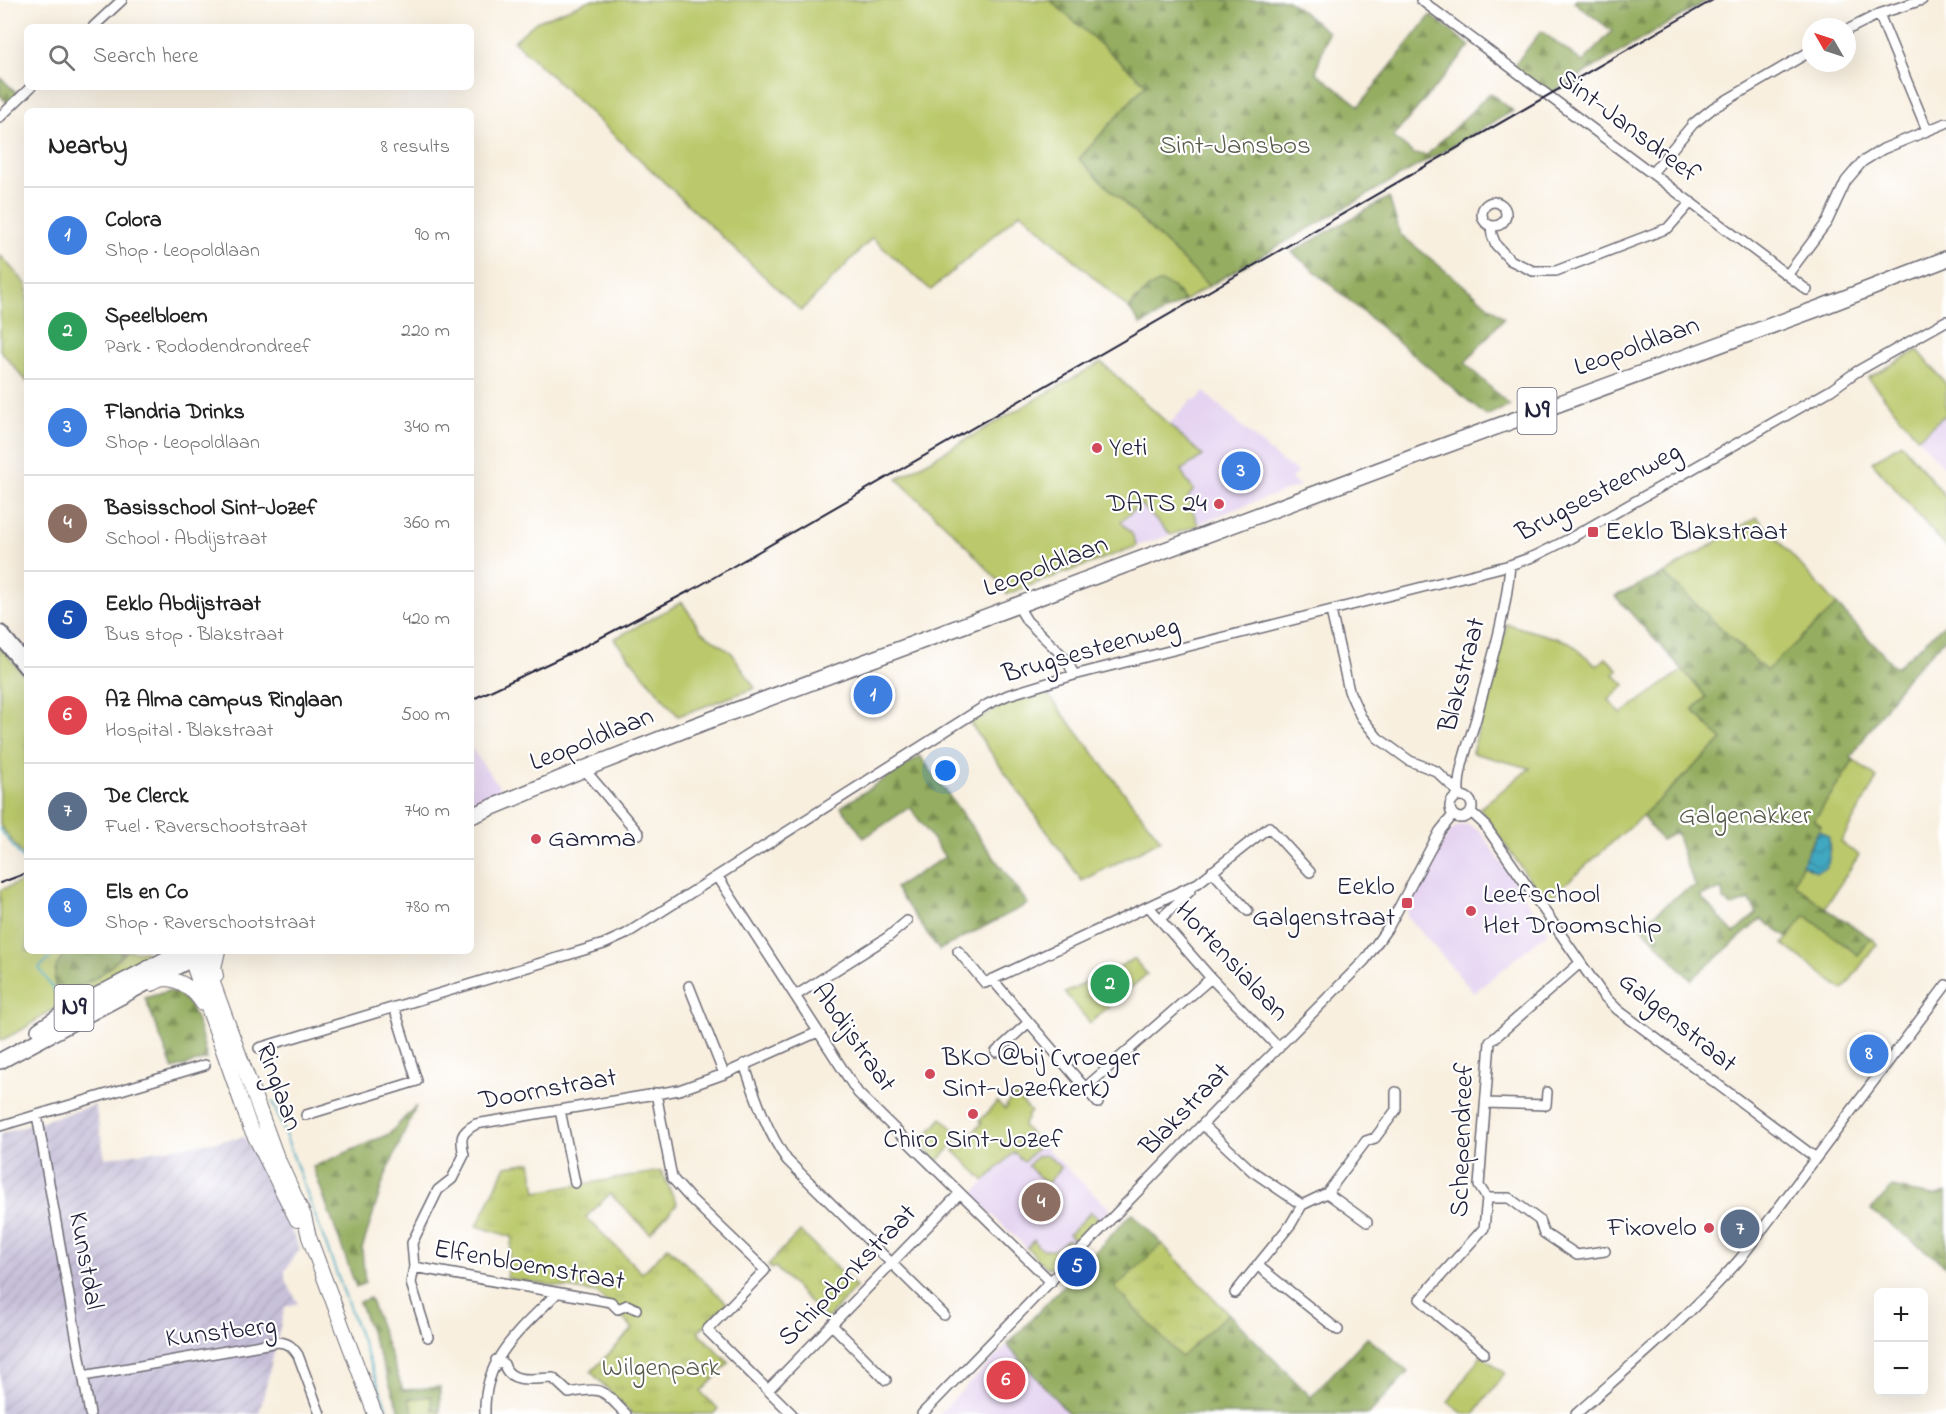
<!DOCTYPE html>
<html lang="en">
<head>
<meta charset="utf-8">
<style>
  :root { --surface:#fff; --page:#f2f2f2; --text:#222; --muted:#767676; --line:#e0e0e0; --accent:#0b8043 }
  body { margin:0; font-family:"Indie Flower",sans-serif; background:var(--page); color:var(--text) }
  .controls { position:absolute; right:18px; bottom:18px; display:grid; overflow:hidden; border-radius:9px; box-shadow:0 6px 24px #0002 }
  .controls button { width:54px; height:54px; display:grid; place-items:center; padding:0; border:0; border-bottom:2px solid var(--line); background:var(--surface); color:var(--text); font:30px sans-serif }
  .compass { position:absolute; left:1802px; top:18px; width:54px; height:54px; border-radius:50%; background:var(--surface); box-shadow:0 6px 24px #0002; rotate:309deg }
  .you { position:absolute; left:946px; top:771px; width:21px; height:21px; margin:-15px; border:4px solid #fff; border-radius:50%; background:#1a73e8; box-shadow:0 0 0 9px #1a73e833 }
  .badge { display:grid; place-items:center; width:39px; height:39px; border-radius:50%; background:var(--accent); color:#fff; font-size:20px; font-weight:700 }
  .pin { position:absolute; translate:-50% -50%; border:3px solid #fff; box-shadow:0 2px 6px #0006 }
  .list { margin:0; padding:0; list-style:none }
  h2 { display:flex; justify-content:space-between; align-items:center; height:78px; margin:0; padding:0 24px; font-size:26px }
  h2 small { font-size:20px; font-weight:400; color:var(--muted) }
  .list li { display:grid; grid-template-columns:39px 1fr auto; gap:18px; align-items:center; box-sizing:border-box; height:96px; padding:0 24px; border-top:2px solid var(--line) }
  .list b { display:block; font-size:22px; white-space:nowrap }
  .list p { margin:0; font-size:20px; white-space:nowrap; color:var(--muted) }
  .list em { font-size:20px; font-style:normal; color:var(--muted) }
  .icon { flex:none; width:33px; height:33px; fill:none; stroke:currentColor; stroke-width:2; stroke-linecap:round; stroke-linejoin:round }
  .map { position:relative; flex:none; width:1946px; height:1414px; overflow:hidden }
  .search { position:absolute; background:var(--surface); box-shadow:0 6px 24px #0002; left:24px; top:24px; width:450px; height:66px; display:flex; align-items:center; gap:15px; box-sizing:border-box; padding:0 21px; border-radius:9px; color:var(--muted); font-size:22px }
  .panel { position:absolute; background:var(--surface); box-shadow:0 6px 24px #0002; left:24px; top:108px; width:450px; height:846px; border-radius:9px }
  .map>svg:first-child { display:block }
  .built { fill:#e5d3f1 }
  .industrial { fill:url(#industrial-furrows) }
  .green { fill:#bbc96c; stroke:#6e7654; stroke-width:1.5 }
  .forest { fill:url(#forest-firs); stroke:#5b684e; stroke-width:1.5; fill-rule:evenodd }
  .park { fill:url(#park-tufts); stroke:#6e7654; stroke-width:1.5 }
  .water { fill:url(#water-waves); stroke:#32657e; stroke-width:1.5 }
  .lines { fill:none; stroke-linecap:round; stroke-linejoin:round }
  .stream { stroke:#41a8c1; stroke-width:2 }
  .minor-casing { stroke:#6d6a74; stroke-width:12 }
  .secondary-casing { stroke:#6d6a74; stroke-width:16 }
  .primary-casing { stroke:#6d6a74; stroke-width:18 }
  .trunk-casing { stroke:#6d6a74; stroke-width:20 }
  .minor { stroke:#fff; stroke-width:9 }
  .secondary { stroke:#fff; stroke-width:14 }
  .primary { stroke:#fff; stroke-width:15 }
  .trunk { stroke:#fff; stroke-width:16 }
  .rail { stroke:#22223b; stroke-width:2 }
  .poi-dot { fill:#d1495b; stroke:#fff; stroke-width:2 }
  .labels { text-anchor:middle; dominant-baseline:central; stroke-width:4.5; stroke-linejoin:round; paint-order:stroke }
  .shield { fill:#fff; stroke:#646476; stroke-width:1.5 }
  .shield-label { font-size:26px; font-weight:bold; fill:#22223b }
  .street-label { font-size:27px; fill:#22223b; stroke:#fff }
  .park-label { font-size:27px; fill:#585c4c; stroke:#fff }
  .poi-label { font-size:27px; fill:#22223b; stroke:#fff; text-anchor:start }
</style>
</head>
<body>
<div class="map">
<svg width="1946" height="1414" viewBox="0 0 1946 1414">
  <defs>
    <pattern id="industrial-furrows" width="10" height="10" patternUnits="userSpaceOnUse" patternTransform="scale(1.5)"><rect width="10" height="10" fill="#c7c0d9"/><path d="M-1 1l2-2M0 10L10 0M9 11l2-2" fill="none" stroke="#aba5bb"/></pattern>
    <pattern id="forest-firs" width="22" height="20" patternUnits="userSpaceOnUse" patternTransform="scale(1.5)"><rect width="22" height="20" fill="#94ad60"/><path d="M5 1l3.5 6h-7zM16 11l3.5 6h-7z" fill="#788c50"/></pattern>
    <pattern id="park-tufts" width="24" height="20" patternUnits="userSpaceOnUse" patternTransform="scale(1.5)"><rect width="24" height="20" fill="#bbc96c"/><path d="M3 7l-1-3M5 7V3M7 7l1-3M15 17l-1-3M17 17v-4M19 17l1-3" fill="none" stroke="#a0ac5e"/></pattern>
    <pattern id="water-waves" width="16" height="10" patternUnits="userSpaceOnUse" patternTransform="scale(1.5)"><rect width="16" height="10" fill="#41a8c1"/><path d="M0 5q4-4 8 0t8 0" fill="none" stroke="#36889e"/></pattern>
  </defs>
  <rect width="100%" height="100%" fill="#fff"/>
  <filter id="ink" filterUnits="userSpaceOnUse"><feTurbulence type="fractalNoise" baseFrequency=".0167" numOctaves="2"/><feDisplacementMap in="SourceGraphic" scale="12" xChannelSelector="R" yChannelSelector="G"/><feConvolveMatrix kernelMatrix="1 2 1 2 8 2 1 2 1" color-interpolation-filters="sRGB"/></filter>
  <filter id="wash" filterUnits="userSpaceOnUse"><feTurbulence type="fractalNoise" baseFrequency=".008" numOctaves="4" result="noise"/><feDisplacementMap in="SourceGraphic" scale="24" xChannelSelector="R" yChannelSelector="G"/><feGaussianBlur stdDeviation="1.35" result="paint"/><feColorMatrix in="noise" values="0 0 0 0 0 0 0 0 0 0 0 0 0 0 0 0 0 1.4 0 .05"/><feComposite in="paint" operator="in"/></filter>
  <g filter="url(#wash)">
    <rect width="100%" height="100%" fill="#f8efdf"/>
    <path class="built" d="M1101 362 1169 424 1193 399 1196 401 1204 392 1277 458 1298 472 1291 479 1300 486 1253 502 1171 535 1137 546 1132 534 1007 455Z
      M1946 414V469L1918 438Z
      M471 748 501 789 471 803Z
      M1467 824 1480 831 1548 932 1474 993 1406 914 1448 834 1457 826Z
      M1031 1134 1110 1209 1055 1267 1047 1268 972 1195Z
      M1007 1345 1069 1414H939Z"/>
    <path class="industrial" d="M95 1105 105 1158 245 1137 300 1249 285 1270V1279L298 1303 285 1307 259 1414H0V1134Z"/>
    <path class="green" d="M590 0H1050L1146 84 1079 159 1209 286 1184 301 1177 291 1137 298 1129 309 1021 212 931 290 872 238 801 311 514 41 536 22Z
      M0 255 27 285V382L0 350Z
      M1918 350 1946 384V414L1918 438 1868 378Z
      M1101 362 1203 456 1181 470 1186 480 1194 490 1188 497 1198 525 1171 535 1140 504 1121 522 1132 534 1137 546 1007 594 1002 585 957 536 897 479Z
      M1901 443 1946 497V547L1872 462Z
      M1757 517 1837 605 1766 671 1664 574Z
      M682 602 701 631 732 653 755 688 678 716 614 639Z
      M1507 624 1569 642 1597 666 1606 658 1618 670 1614 674 1625 685 1609 700 1621 714 1683 670 1706 697 1693 710 1722 740 1642 816 1545 902 1480 808 1530 768 1472 753Z
      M0 646 27 679V861L0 825Z
      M1046 692 1161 840 1082 881 970 723 1014 699Z
      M1854 760 1877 778 1841 842 1859 855 1825 908 1794 884 1802 864 1808 868 1829 861C1830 848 1832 837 1819 830L1821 826 1814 820Z
      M27 880V951H146L145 959 124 972 81 991 23 1029 0 1041V890Z
      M1805 915 1858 955 1871 938 1877 944 1843 990 1783 944Z
      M1015 1095 1031 1112 1027 1116V1119L1023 1126 1041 1144 1024 1162 1014 1152 985 1181 954 1151 982 1123 980 1121 997 1102 1005 1109 1007 1107 1006 1105Z
      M942 1118 961 1136 938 1161 919 1143Z
      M1047 1155 1061 1168 1047 1184 1028 1166 1037 1156Z
      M1091 1212 1100 1220 1078 1243 1069 1234Z
      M1068 1239 1075 1246 1055 1267 1047 1268 1027 1248 1034 1240C1037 1249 1045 1251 1054 1250Z
      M1481 1355 1505 1373 1474 1414H1464L1448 1402Z
      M432 1396V1410H440V1414H414L408 1399Z"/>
    <path class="forest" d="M1050 0H1288L1328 32 1316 72 1359 106 1431 15 1470 46 1393 137 1414 154 1427 155 1490 93 1513 111 1209 286 1079 159 1146 84Z
      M1576 0H1708L1549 94 1513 67 1541 31 1583 62 1612 31 1574 2Z
      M0 77 18 94 8 104 0 95Z
      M1389 197 1400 234 1504 318 1465 363 1510 406 1486 416 1292 252Z
      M1161 282 1173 287 1184 301 1141 325 1129 309 1148 288Z
      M1664 574 1766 671 1837 605 1896 668 1946 623V638L1905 679 1851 757 1854 760 1814 820 1821 826 1809 848 1794 884 1825 908 1871 938 1858 955 1805 915 1788 938 1761 919 1691 980 1641 926C1658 912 1675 894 1696 886L1686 865 1676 832 1661 840 1642 816 1722 740 1693 710 1706 697 1683 670 1615 596ZM1722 889 1723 900 1732 906 1749 900 1757 913 1734 933 1700 896Z
      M920 756 1028 904 939 950 895 888 945 857 910 807 864 838 841 807Z
      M68 951H126C109 970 83 994 55 987 53 970 56 963 68 951Z
      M168 991C197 997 200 1034 207 1059L173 1069 145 998Z
      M416 1106 384 1179 362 1249 365 1283 356 1287 313 1167 389 1134Z
      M1892 1187 1933 1196 1946 1192V1266L1871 1210Z
      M1132 1213 1162 1244 1115 1288 1181 1357 1228 1313 1311 1397 1367 1337 1408 1372 1369 1414H1069L1007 1345Z
      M370 1298 403 1390 440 1387V1410H432L431 1396 408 1399 414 1414H401L359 1302Z"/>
    <path class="park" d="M1134 959 1147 974 1090 1023 1065 993Z
      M531 1162 536 1192 661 1171 677 1204 650 1233 610 1194 586 1217 642 1273 668 1247 727 1303 698 1332 729 1363 701 1392 718 1409 713 1414H632L591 1372 633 1329 597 1293 507 1278 512 1237 477 1226 506 1166Z
      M800 1231 856 1287 827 1319 775 1267 772 1269 768 1265Z
      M1162 1244 1228 1313 1181 1357 1115 1288Z"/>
    <path class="water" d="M1819 830 1829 837V861L1826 868 1816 871 1802 864Z"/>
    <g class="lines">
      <path class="stream" d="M0 829 27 865
        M57 951 39 968 61 1001
        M273 1102 389 1414"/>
    </g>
  </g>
  <g filter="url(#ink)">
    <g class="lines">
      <g class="minor-casing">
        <path id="minor" d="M1421 0 1807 290
          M1879 14 1927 130
          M93 27 122 0
          M1847 30 1879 14 1922 0
          M0 117 31 87
          M1652 173 1693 124 1713 108 1811 51
          M1482 214a12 12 0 1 1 24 0a12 12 0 1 1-24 0Z
          M1491 226 1492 235 1496 245 1510 260 1533 271H1556L1668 228 1691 202
          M1788 274 1827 222 1846 181 1862 162 1883 149 1946 123
          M1018 606 1027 621 1067 660 1074 675
          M1331 611 1349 691 1361 717 1378 738 1410 761 1436 771 1458 792
          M584 769 639 834
          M1450 807a11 11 0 1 1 22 0a11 11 0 1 1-22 0Z
          M1459 796C1457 770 1469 743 1476 719 1489 669 1506 617 1510 565
          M1471 812 1484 824 1603 995 1618 1010 1816 1158
          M1212 871 1248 911
          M718 877 858 1093 1051 1282
          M1149 907 1211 978 1279 1048
          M1160 919 1190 891
          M958 951 985 983 1198 883 1269 827 1310 872
          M992 979 1098 1103
          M689 986 724 1074
          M795 996 888 937 907 921
          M259 1048 604 944 626 934 988 704 1008 695 1074 675 1510 565 1535 556 1569 539 1831 390 1856 372 1946 321
          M996 1052 1029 1022
          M744 1064C756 1098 766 1130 787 1160L944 1315
          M1086 1087 1211 978
          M656 1093 672 1178 689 1197 765 1270 707 1330 792 1414
          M1486 1103 1546 1105 1547 1092
          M560 1110 575 1183
          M37 1115 90 1414
          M306 1115 417 1081 394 1007
          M1203 1125 1252 1171 1302 1205 1291 1224 1235 1293
          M0 1126 205 1065
          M1327 1193 1367 1222
          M1487 1198H1509L1539 1220 1544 1233 1577 1255 1605 1251
          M1302 1205 1327 1193 1366 1141 1375 1138 1396 1110V1092
          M1257 1265 1338 1330
          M414 1267 611 1302 618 1309 627 1305 636 1309
          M832 1325 886 1380
          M428 1337 411 1283 414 1267 412 1243 438 1190 452 1179 464 1155C460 1138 460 1133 476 1124L679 1090 724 1074 818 1032
          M1484 1353 1438 1316 1420 1299 1484 1228 1487 1198 1479 1186 1490 1042 1580 963
          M496 1360 504 1364C509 1385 537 1378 553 1378L569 1393C604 1386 602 1390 626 1414
          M83 1376 278 1342C288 1343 292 1346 298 1355L320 1414
          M768 1390 960 1193
          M485 1414C483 1357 521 1330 557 1293
          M922 1414 1231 1095 1365 960 1389 926 1440 831 1453 815
          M1576 1414C1632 1364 1690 1316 1740 1259L1946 985"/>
      </g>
      <g class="secondary-casing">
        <path id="secondary" d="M202 953 276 1155 304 1216 309 1237 375 1414
          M191 959 250 1127 297 1220
          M216 976 214 968 218 951
          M152 984C156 982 162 979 166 979 183 980 195 992 203 1004"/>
      </g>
      <g class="primary-casing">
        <path id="primary" d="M471 816 584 769 694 726 1422 454 1822 307 1946 259
          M39 1030 66 1012 182 951
          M0 1061 206 951"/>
      </g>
      <g class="trunk-casing">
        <path id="trunk" d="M0 634 27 667"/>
      </g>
      <use href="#minor" class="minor"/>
      <use href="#secondary" class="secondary"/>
      <use href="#primary" class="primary"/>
      <use href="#trunk" class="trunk"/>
      <path class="rail" d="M471 700 579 649 699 586 1713 0
        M0 883 27 873"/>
    </g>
  </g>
  <g class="poi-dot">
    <circle cx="1097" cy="448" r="6"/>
    <circle cx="1219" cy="504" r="6"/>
    <rect x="1587" y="526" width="12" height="12" rx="3"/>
    <circle cx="536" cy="839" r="6"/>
    <rect x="1401" y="897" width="12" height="12" rx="3"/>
    <circle cx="1471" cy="911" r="6"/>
    <circle cx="930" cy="1074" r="6"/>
    <circle cx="973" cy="1114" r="6"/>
    <circle cx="1709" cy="1228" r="6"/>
  </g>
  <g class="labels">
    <g class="shield">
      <rect x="1517.5" y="388" width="39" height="46" rx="4.5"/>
      <rect x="54.5" y="985" width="39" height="46" rx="4.5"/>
    </g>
    <g class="shield-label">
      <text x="1537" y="411">N9</text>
      <text x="74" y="1008">N9</text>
    </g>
    <g class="street-label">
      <text transform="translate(1628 127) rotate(37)">Sint-Jansdreef</text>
      <text transform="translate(1637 347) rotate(-20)">Leopoldlaan</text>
      <text transform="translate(1599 493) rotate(-28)">Brugsesteenweg</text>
      <text transform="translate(1046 567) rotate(-21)">Leopoldlaan</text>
      <text transform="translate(1091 651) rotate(-16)">Brugsesteenweg</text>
      <text transform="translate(1463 675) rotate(-75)">Blakstraat</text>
      <text transform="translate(592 740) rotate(-22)">Leopoldlaan</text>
      <text transform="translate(1231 962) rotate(47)">Hortensialaan</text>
      <text transform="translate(1677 1023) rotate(39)">Galgenstraat</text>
      <text transform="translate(853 1038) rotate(55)">Abdijstraat</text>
      <text transform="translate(278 1087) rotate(70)">Ringlaan</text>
      <text transform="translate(548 1090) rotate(-10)">Doornstraat</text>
      <text transform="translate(1186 1110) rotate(-46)">Blakstraat</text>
      <text transform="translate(1463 1140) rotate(-88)">Schependreef</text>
      <text transform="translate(85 1261) rotate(80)">Kunstdal</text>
      <text transform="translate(529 1266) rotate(10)">Elfenbloemstraat</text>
      <text transform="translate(848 1276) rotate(-46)">Schipdonkstraat</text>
      <text transform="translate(221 1333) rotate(-7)">Kunstberg</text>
    </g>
    <g class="park-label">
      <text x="1235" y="146">Sint-Jansbos</text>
      <text x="1745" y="816">Galgenakker</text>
      <text x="661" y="1368">Wilgenpark</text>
    </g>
    <g class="poi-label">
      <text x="1109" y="448">Yeti</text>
      <text x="1207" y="504" text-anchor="end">DATS 24</text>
      <text x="1605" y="532">Eeklo Blakstraat</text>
      <text x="548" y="839">Gamma</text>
      <text x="1395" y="887" text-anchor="end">Eeklo<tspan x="1395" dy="31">Galgenstraat</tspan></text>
      <text x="1483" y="895">Leefschool<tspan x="1483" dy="31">Het Droomschip</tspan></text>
      <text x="942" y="1058">BKO @bij (vroeger<tspan x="942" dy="31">Sint-Jozefkerk)</tspan></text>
      <text x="973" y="1140" text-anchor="middle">Chiro Sint-Jozef</text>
      <text x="1697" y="1228" text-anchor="end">Fixovelo</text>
    </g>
  </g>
</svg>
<div class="controls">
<button>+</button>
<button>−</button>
</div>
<svg class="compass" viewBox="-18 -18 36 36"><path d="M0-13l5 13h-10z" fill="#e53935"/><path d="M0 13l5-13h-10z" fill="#767676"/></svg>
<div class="you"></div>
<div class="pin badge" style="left:873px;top:695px;background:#3f7fe0">1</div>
<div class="pin badge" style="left:1110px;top:984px;background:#2e9e5b">2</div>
<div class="pin badge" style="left:1241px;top:471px;background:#3f7fe0">3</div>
<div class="pin badge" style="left:1041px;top:1202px;background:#8d6e63">4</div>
<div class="pin badge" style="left:1077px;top:1267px;background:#1a4fb4">5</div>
<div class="pin badge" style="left:1006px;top:1380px;background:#e0444e">6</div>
<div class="pin badge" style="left:1740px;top:1229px;background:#5c6f8a">7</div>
<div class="pin badge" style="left:1869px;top:1054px;background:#3f7fe0">8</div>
<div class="search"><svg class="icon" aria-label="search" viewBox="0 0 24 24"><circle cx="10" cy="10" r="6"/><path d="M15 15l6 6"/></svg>Search here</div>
<section class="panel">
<h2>Nearby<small>8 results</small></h2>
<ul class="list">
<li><span class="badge" style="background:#3f7fe0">1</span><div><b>Colora</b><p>Shop · Leopoldlaan</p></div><em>90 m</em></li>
<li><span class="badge" style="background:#2e9e5b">2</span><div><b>Speelbloem</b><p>Park · Rododendrondreef</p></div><em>220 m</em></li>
<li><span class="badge" style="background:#3f7fe0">3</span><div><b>Flandria Drinks</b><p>Shop · Leopoldlaan</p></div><em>340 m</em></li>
<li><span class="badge" style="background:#8d6e63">4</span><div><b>Basisschool Sint-Jozef</b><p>School · Abdijstraat</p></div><em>360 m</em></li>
<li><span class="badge" style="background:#1a4fb4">5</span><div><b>Eeklo Abdijstraat</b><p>Bus stop · Blakstraat</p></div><em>420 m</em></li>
<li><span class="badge" style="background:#e0444e">6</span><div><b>AZ Alma campus Ringlaan</b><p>Hospital · Blakstraat</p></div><em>500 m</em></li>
<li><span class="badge" style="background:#5c6f8a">7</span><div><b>De Clerck</b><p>Fuel · Raverschootstraat</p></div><em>740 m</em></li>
<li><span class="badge" style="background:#3f7fe0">8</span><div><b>Els en Co</b><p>Shop · Raverschootstraat</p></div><em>780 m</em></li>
</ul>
</section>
</div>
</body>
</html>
